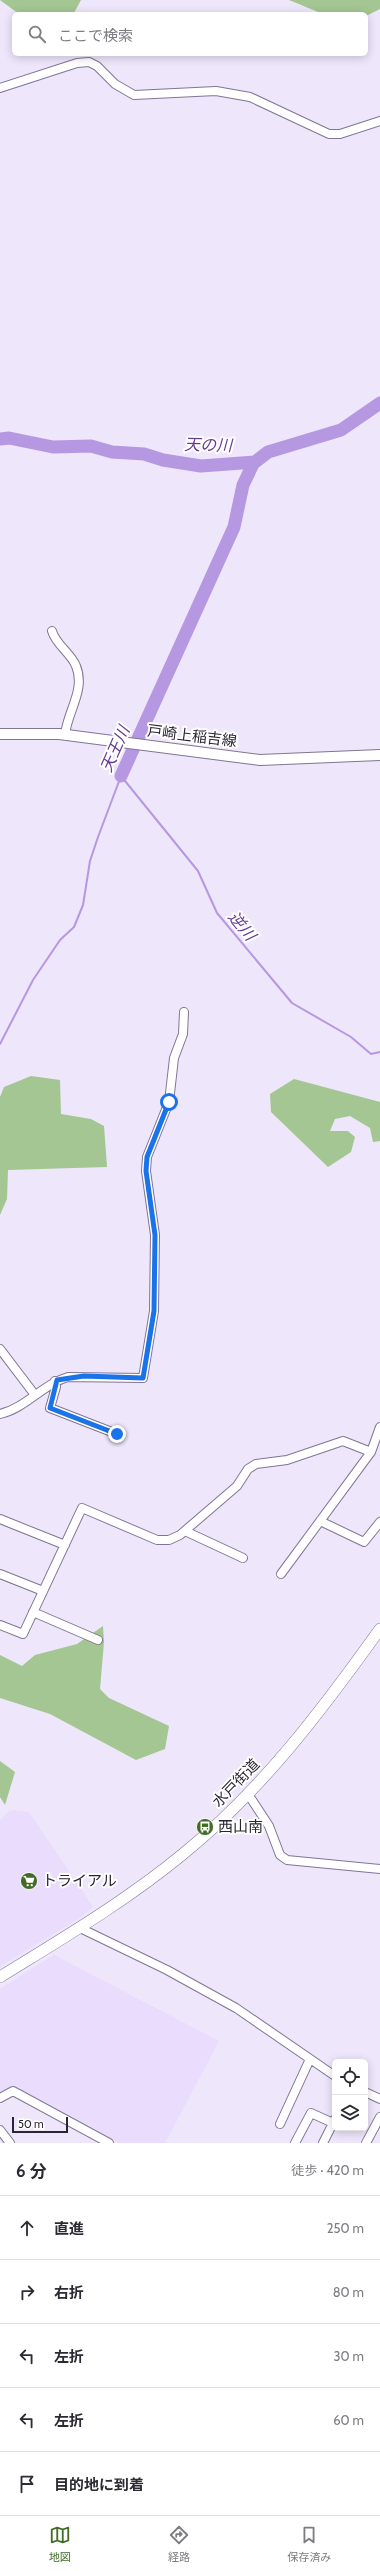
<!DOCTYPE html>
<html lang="ja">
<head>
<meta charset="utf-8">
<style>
  :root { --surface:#fff; --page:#f7f7f7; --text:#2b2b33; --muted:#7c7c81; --line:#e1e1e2; --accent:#426b27 }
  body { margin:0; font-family:Cabin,"Noto Sans JP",sans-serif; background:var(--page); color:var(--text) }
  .controls { position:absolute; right:12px; bottom:12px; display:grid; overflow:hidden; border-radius:6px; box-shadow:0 2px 10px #0003 }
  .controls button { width:36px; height:36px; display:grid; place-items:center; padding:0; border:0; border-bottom:1px solid var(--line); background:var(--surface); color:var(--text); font:20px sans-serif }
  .scale { position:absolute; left:12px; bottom:10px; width:56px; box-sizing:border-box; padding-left:4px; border:2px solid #2a2532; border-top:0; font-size:11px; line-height:14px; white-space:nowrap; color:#2a2532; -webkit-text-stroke:3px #fff; paint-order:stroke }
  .stop { position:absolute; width:12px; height:12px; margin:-9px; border:3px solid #1a73e8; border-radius:50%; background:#fff }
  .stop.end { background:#1a73e8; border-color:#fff; box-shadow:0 1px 4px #0008 }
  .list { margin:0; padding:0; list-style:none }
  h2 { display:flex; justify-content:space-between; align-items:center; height:52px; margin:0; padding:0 16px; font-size:17px }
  h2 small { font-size:13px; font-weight:400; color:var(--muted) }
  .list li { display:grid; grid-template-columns:26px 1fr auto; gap:12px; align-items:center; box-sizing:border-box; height:64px; padding:0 16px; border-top:1px solid var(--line) }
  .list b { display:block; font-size:15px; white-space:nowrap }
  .list em { font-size:13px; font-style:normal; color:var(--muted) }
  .icon { flex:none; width:22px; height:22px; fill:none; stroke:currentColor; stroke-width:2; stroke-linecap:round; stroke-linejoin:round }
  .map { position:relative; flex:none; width:380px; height:2143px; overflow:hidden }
  .search { position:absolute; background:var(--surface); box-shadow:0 2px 10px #0003; left:12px; right:12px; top:12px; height:44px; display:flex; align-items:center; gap:10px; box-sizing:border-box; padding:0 14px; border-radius:6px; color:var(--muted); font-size:15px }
  .sheet { height:372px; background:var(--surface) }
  nav { display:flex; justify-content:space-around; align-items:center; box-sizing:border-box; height:56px; border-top:1px solid var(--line); background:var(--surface); font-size:11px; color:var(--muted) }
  nav a { display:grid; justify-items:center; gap:2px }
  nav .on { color:var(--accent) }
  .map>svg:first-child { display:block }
  .built { fill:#e9dcfd }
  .green { fill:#a4c692 }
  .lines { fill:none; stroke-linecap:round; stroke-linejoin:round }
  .stream { stroke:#b697e1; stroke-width:2 }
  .river { stroke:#b697e1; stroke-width:13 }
  .minor-casing { stroke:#817594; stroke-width:10 }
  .major-casing { stroke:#817594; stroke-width:12 }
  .highway-casing { stroke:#817594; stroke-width:12 }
  .minor { stroke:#fff; stroke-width:8 }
  .major { stroke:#fff; stroke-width:10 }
  .highway { stroke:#fff; stroke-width:11 }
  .route { stroke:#1a73e8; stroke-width:5 }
  .labels { text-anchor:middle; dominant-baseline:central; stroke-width:4; stroke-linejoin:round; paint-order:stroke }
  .street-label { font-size:15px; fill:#2a2532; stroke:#fff }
  .poi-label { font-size:15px; fill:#2a2532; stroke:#fff; text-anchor:start }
  .water-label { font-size:16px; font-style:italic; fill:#653b93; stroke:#fff }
</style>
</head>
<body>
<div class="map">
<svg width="380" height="2143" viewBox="0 0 380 2143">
  <rect width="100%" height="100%" fill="#eee6fb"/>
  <path class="built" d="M13 1810 29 1812 93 1907 78 1919 0 1966V1821L8 1812Z
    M54 1955 219 2041 165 2143H119L96 2129 21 2090 8 2089 0 2094V1989Z"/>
  <path class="green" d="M0 0H81L74 13 19 14Z
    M289 0H380V9L366 16 323 14Z
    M31 1076 60 1080 61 1114 91 1119 104 1126 107 1167 8 1170 7 1199 0 1215V1097L4 1087Z
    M294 1079 380 1102V1141L373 1142 370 1128 350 1116 335 1119 330 1131H348L355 1137 351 1152 328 1167 271 1112 270 1094Z
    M103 1626 104 1642 100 1689 109 1698 169 1726 165 1749 136 1760 50 1714 0 1698V1655L22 1666 35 1655 77 1644Z
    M0 1761 15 1772 5 1805 0 1797Z"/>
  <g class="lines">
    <path class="stream" d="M0 1044 33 980 60 940 74 927 83 905 90 861 98 837 121 776 198 871 217 913 292 1003 351 1037 371 1054 380 1052"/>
    <path class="river" d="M0 439 9 438 53 447 91 446 112 452 144 454 163 460 201 466 255 462 268 452 341 430 380 403
      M121 776 234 527 243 485 254 462"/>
    <g class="minor-casing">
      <path id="minor" d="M0 88 77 63 89 62 97 66 115 84 134 95 216 91 250 97 329 134H340L380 121
        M52 631C56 645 71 653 76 666 86 690 67 712 65 735
        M0 1349 35 1395
        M55 1381 56 1387 50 1408 117 1434
        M0 1414C26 1408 43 1384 68 1377L143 1378 154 1311 155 1235 146 1171 147 1157 169 1102 174 1058 183 1034 184 1012
        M0 1519 65 1545
        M320 1521 364 1542 380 1522
        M185 1531 243 1558
        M0 1574 43 1591
        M281 1574 371 1452 380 1427
        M33 1612 98 1640
        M0 1625 23 1634 82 1508 157 1540H169L180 1535 237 1486 248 1469 256 1464 287 1460 343 1441 371 1452
        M248 1794 269 1826 280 1855 287 1860 380 1869
        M80 1928 167 1970 236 2008 335 2076
        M365 2092 380 2099
        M0 2098 13 2091 109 2143
        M280 2124 310 2059
        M0 2130 10 2143
        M295 2143 311 2113 333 2123
        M323 2143 335 2119
        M366 2143 380 2117"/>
    </g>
    <g class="major-casing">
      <path id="major" d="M0 734H59L260 760 380 755"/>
    </g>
    <g class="highway-casing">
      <path id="highway" d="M0 1977C63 1938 126 1901 183 1854 262 1790 322 1710 380 1629"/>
    </g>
    <use href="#minor" class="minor"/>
    <use href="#major" class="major"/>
    <use href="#highway" class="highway"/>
  </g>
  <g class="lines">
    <path class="route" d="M117 1434 50 1408 57 1380 84 1376 143 1378 154 1311 155 1235 146 1171 147 1157 169 1102"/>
  </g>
  <defs>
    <g id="bus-disc" transform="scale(0.9)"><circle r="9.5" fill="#426b27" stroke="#fff"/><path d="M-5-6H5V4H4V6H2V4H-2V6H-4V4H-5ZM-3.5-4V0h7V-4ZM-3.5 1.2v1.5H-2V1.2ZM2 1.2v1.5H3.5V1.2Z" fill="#fff"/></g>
    <g id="supermarket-disc" transform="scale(0.9)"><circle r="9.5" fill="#426b27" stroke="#fff"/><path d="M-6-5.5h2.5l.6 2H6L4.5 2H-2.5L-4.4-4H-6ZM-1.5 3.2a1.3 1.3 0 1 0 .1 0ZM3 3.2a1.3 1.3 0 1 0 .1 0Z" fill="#fff"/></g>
  </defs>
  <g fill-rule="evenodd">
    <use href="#bus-disc" x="205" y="1827"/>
    <use href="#supermarket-disc" x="29" y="1881"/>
  </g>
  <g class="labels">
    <g class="street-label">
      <text transform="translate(192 736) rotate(7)">戸崎上稲吉線</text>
      <text transform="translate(236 1783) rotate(-46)">水戸街道</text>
    </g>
    <g class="poi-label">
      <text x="218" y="1827">西山南</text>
      <text x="42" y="1881">トライアル</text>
    </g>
    <g class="water-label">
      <text transform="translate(208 445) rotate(1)">天の川</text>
      <text transform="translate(115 749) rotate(-66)">天王川</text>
      <text transform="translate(242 926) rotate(50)">逆川</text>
    </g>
  </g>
</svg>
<div class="controls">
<button><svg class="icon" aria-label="locate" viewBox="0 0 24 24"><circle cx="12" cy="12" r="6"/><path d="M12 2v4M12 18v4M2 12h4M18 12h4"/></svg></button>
<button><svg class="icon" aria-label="layers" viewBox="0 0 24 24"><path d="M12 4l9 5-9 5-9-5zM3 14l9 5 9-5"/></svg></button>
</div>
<div class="scale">50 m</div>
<div class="stop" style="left:169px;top:1102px"></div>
<div class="stop end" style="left:117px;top:1434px"></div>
<div class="search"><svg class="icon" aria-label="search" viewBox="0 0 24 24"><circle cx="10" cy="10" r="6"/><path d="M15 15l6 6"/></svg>ここで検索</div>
</div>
<section class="sheet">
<h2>6 分<small>徒歩 · 420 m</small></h2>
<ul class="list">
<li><svg class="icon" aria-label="ahead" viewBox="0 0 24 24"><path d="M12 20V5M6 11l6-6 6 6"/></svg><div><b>直進</b></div><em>250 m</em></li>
<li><svg class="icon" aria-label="right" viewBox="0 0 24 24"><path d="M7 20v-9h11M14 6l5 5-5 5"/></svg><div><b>右折</b></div><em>80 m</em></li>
<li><svg class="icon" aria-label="left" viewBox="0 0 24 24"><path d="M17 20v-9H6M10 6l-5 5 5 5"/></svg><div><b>左折</b></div><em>30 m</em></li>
<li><svg class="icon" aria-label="left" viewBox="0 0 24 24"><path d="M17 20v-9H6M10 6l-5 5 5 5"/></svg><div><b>左折</b></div><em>60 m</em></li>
<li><svg class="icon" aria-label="arrive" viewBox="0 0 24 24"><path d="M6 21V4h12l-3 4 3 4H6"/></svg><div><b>目的地に到着</b></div></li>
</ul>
</section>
<nav>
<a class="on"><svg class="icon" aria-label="map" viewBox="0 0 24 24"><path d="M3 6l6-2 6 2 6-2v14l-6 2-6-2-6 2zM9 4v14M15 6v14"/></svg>地図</a>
<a><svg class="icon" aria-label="directions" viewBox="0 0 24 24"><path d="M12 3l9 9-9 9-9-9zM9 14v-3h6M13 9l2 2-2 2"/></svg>経路</a>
<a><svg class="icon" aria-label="saved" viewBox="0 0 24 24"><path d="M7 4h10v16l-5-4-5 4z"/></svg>保存済み</a>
</nav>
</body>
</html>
